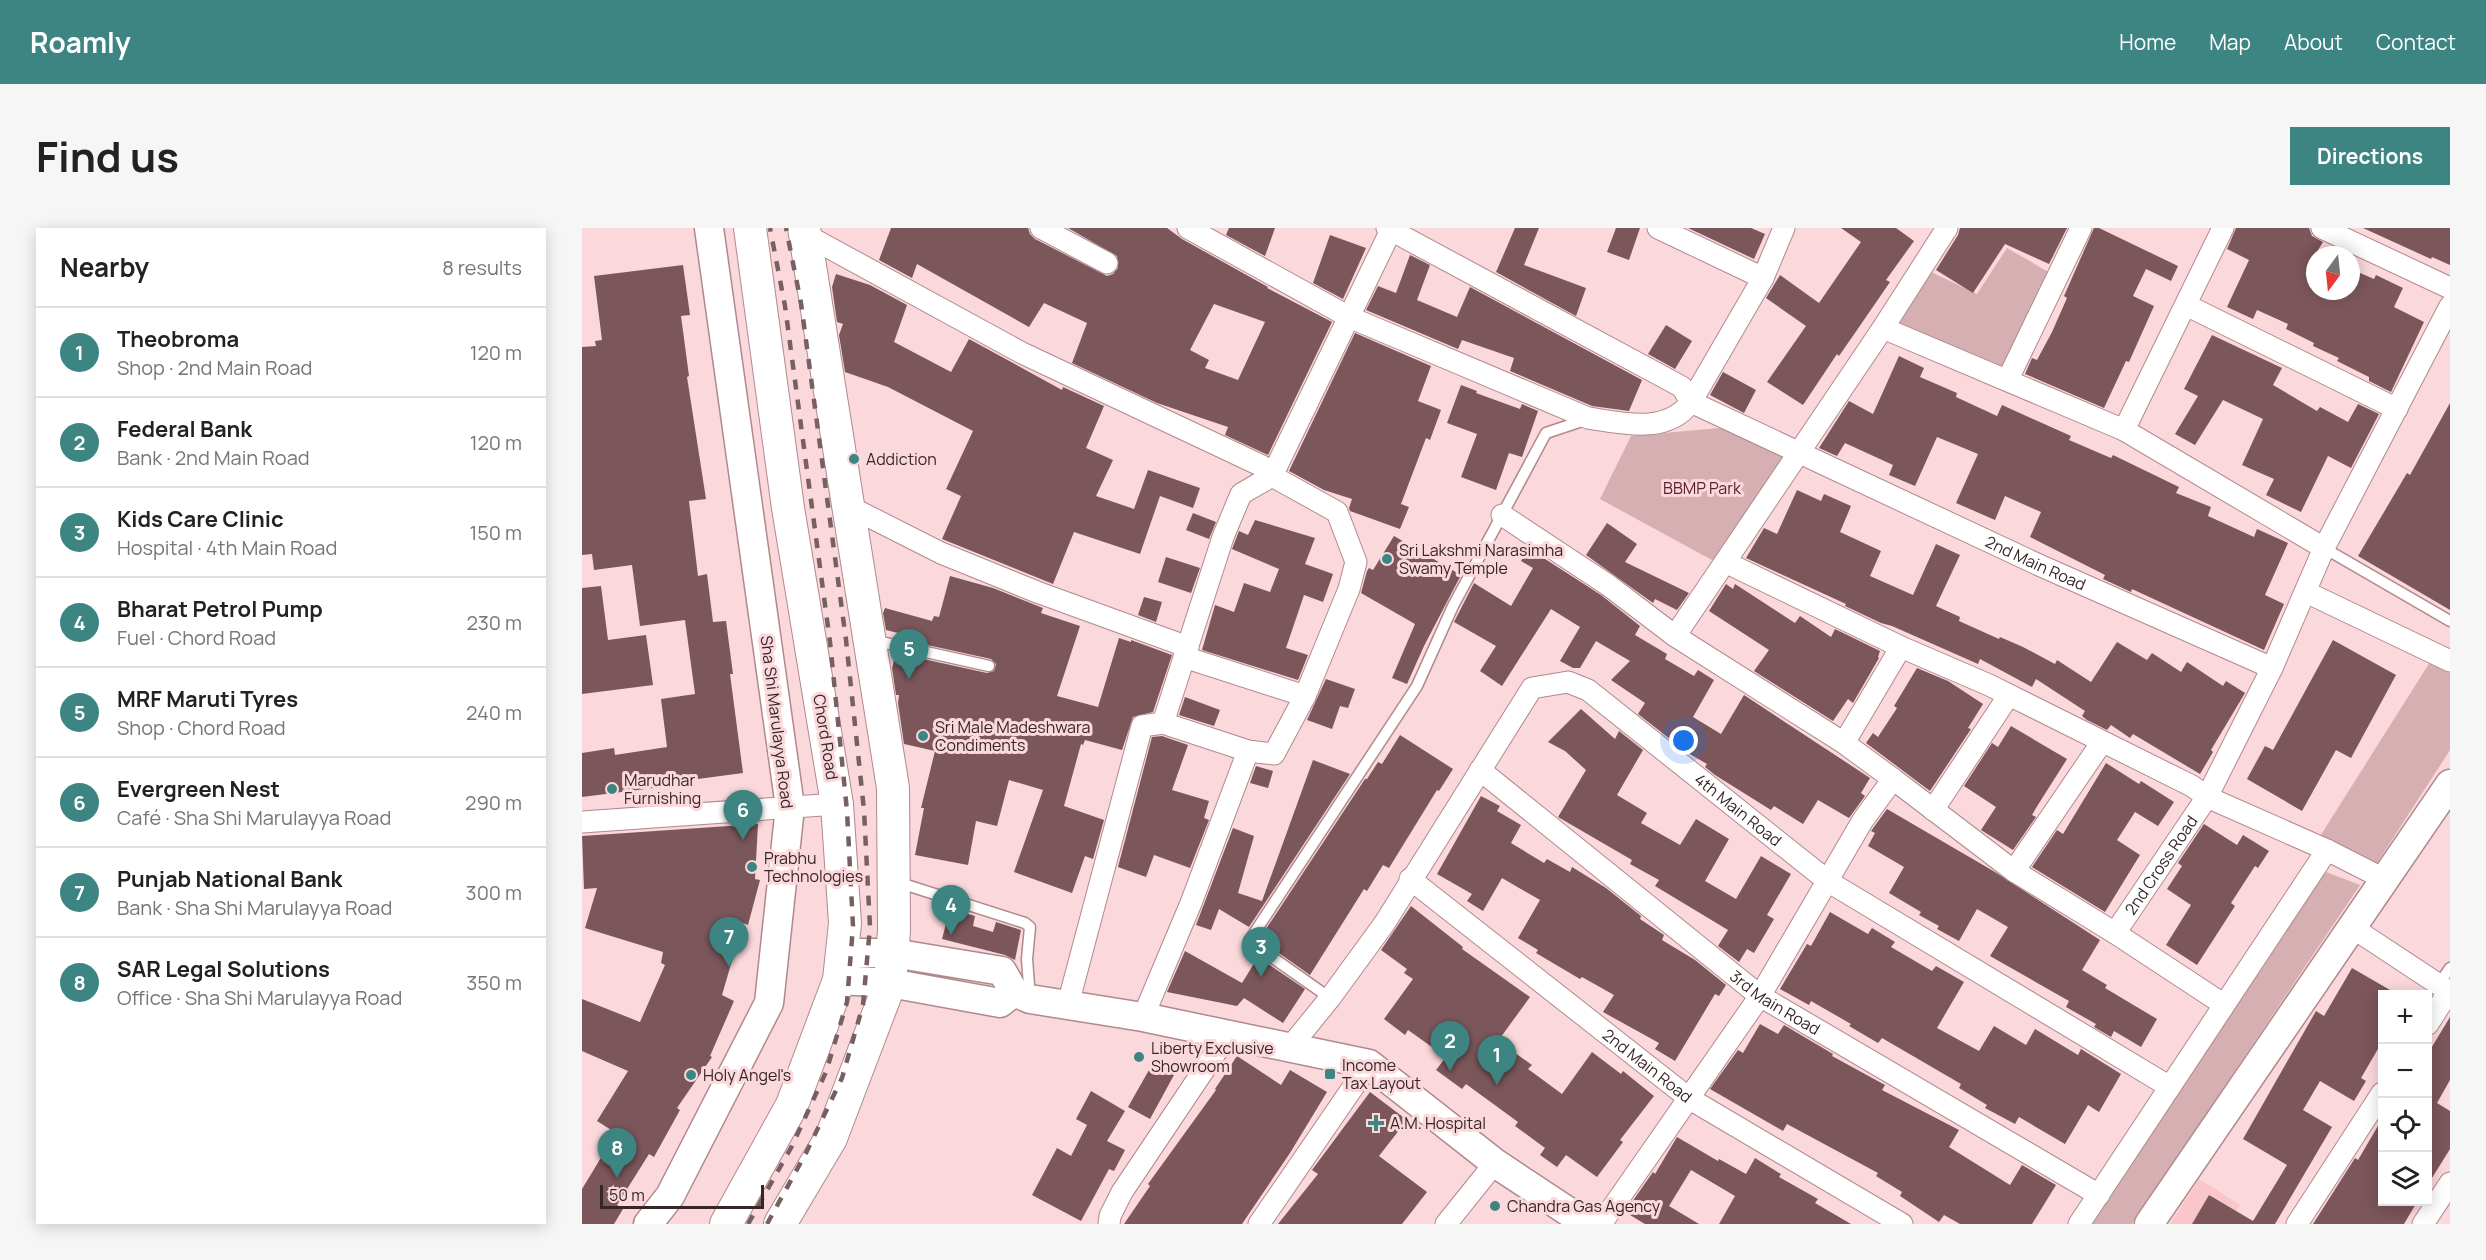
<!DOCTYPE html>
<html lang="en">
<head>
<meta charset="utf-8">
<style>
  :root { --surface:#fff; --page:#f6f6f6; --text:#222; --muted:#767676; --line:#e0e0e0; --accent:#3d8583 }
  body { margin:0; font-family:Manrope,sans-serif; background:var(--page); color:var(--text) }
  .controls { position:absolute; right:18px; bottom:18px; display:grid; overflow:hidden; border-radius:0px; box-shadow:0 3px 15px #0003 }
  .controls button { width:54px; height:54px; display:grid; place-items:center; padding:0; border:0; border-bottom:2px solid var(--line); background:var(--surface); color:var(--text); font:30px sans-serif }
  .compass { position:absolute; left:1724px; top:18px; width:54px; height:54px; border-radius:50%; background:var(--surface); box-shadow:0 3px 15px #0003; rotate:195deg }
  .scale { position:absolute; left:18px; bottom:15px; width:164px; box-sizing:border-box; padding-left:6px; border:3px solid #362628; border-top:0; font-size:16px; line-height:21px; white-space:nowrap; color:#362628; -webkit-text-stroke:4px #fbd8db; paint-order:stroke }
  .you { position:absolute; left:1102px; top:513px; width:21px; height:21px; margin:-15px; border:4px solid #fff; border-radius:50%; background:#1a73e8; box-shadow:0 0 0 9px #1a73e833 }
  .badge { display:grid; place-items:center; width:39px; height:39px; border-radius:50%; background:var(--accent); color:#fff; font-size:20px; font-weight:700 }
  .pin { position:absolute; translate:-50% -50px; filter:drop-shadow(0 2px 3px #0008) }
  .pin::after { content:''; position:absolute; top:32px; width:21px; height:18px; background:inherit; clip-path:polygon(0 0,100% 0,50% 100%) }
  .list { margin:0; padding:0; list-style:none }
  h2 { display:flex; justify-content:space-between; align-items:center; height:78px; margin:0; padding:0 24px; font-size:26px }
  h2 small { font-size:20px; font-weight:400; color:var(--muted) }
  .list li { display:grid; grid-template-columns:39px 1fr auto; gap:18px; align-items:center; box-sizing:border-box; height:90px; padding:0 24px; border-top:2px solid var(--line) }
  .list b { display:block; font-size:22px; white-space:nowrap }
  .list p { margin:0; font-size:20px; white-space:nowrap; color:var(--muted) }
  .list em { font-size:20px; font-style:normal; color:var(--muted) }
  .icon { flex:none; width:33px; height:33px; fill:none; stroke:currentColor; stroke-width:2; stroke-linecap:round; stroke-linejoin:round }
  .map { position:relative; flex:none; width:1868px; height:996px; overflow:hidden; border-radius:0px }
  header { display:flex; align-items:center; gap:36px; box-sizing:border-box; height:84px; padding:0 30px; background:var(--accent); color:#fff }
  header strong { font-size:28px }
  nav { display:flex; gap:33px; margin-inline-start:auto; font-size:21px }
  .intro { display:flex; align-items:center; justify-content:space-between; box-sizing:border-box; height:144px; padding:0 36px }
  h1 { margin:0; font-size:42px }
  .button { padding:15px 27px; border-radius:0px; background:var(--accent); color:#fff; font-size:21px; font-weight:700 }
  main { display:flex; gap:36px; padding:0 36px }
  aside { flex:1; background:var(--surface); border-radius:0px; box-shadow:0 3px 15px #0003 }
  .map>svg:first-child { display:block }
  .built { fill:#fac6cb }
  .green { fill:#d5afb2 }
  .building { fill:#7b565a; fill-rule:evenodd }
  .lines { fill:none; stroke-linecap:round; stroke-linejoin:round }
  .lane-casing { stroke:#b1898c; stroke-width:13 }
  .street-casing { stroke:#b1898c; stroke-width:23 }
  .secondary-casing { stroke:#b1898c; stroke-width:31 }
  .primary-casing { stroke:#b1898c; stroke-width:34 }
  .lane { stroke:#fff; stroke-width:10 }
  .street { stroke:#fff; stroke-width:21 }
  .secondary { stroke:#fff; stroke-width:28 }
  .primary { stroke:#fff; stroke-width:32 }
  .rail { stroke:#766062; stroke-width:4.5; stroke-dasharray:10 10; stroke-linecap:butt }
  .poi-dot { fill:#3d8583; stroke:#fbd8db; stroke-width:2 }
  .labels { text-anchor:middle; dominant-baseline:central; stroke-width:6; stroke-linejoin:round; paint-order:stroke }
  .poi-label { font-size:16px; fill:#362628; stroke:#fbd8db; text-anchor:start }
  .park-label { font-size:16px; fill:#58232c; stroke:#fbd8db }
  .street-label { font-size:16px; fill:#362628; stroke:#fbd8db }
</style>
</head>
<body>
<header>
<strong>Roamly</strong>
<nav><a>Home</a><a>Map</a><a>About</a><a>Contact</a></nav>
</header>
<div class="intro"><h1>Find us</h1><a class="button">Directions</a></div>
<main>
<aside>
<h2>Nearby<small>8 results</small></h2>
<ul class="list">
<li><span class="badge">1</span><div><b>Theobroma</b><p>Shop · 2nd Main Road</p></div><em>120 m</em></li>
<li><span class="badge">2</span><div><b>Federal Bank</b><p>Bank · 2nd Main Road</p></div><em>120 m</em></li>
<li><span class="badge">3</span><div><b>Kids Care Clinic</b><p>Hospital · 4th Main Road</p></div><em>150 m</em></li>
<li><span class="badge">4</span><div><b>Bharat Petrol Pump</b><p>Fuel · Chord Road</p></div><em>230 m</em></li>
<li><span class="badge">5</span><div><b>MRF Maruti Tyres</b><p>Shop · Chord Road</p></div><em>240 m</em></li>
<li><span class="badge">6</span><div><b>Evergreen Nest</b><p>Café · Sha Shi Marulayya Road</p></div><em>290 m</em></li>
<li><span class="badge">7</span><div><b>Punjab National Bank</b><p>Bank · Sha Shi Marulayya Road</p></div><em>300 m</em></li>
<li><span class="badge">8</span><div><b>SAR Legal Solutions</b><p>Office · Sha Shi Marulayya Road</p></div><em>350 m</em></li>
</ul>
</aside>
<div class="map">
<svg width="1868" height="996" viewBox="0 0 1868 996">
  <rect width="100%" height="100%" fill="#fbd8db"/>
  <path class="built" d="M1617 951 1658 977 1646 996H1588Z"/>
  <path class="green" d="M1425 20 1470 46 1423 140 1315 94 1345 42 1395 66Z
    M1137 200 1214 224 1141 338 1018 271 1049 208Z
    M1848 434 1868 444V522L1795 635 1737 610Z
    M1736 641 1778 657 1550 996H1502Z"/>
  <path class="building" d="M309 0H446L448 6 453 11 525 48 531 46 536 40 535 28 486 0H585L600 11 686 59 685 60 750 94 686 227 643 207 646 199 575 175 490 135 505 95 462 75 447 99 335 36 330 50 297 32ZM632 76 683 94 656 152 623 140 627 132 608 122Z
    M647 0H693L683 28 644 7Z
    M933 0H957L942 37 1004 60 994 88 914 44Z
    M1034 0H1058L1047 32 1025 24Z
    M1106 0H1169L1183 6 1172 31Z
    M1259 0H1314L1332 13 1304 52 1308 54 1275 102 1257 128 1255 126 1221 177 1185 154 1224 98 1184 70 1198 47 1237 75 1279 14Z
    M1378 0H1485L1467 36 1423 16 1391 65 1354 42 1376 7Z
    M1512 0H1517L1596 38 1589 53 1564 41 1551 68 1572 78 1547 134 1544 133 1522 180 1443 146 1450 130 1455 132 1470 104 1485 70 1482 68Z
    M1654 0H1727L1730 8 1741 14 1733 27V63H1769V41L1792 51 1794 47 1821 60 1812 79 1842 94 1809 164 1787 153V149L1755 133 1757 130 1731 118 1732 115 1704 101 1706 96 1675 82 1671 91 1645 79 1667 32 1645 21Z
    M1781 0H1868V37L1850 29 1849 31Z
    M748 7 784 20 761 71 731 55Z
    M828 27 848 37 835 72 875 89 888 59 1060 152 1047 183 1010 178 928 143 932 130 880 112 876 121 784 82 796 58 814 65Z
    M101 37 108 87 99 88 107 148 105 149 124 271 107 273 116 348 125 346 131 394 144 393 151 446H148L161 545 78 556 79 559 0 569V525L32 520 33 527 85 519 79 471 113 466 103 392 58 398 50 337 12 342 10 326 0 327V119L14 118 13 113 20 112 12 48Z
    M254 46 288 57 325 77 312 114 369 144 387 111 480 162 481 159 522 178 504 220 531 232 514 268 552 281 566 242 618 260 611 280 578 268 558 326 492 304 471 356 360 311 379 268 364 261 391 203 306 159 263 144 257 107 261 96 255 94 250 59Z
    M1084 97 1110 113 1093 141 1066 126Z
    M773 105 849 138 836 173 859 182 848 212 844 210 819 276 827 279 818 301 768 283 767 280 770 271 742 262 707 243Z
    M1630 107 1700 140 1691 157 1735 183 1738 179 1766 194 1776 176 1797 186 1769 240 1746 228 1719 284 1684 267 1692 251 1660 237 1681 191 1641 172 1613 217 1593 206 1616 168 1602 161Z
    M1317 128 1342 140 1338 149 1375 165 1374 169 1415 188 1420 177 1489 208 1487 212 1529 230 1531 227 1597 259 1594 265 1629 279 1626 288 1672 309 1675 301 1706 315 1683 367 1702 376 1682 422 1550 361 1549 364 1521 351 1523 347 1448 309 1459 284 1423 268 1413 292 1374 275 1396 226 1355 209 1333 258 1307 247 1311 237 1263 215 1255 228 1237 220 1267 173 1291 186Z
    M1141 144 1174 162 1162 185 1128 167Z
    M879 157 895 163 894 165 938 181 940 176 956 183 940 229 927 225 914 262 879 249 895 206 865 195Z
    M1868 175V382L1776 328 1825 245 1828 247Z
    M1215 262 1239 273 1242 266 1269 278 1258 304 1299 323 1288 348 1331 367 1354 316 1378 327 1354 378 1378 389 1377 393 1417 411 1418 409 1441 419 1473 436 1475 432 1509 454 1535 414 1565 432 1570 425 1599 444 1605 434 1641 458 1644 453 1663 465 1629 522 1631 524 1618 546 1551 506 1548 510 1529 497 1525 502 1505 492 1500 488 1503 483 1454 451 1450 459 1398 431 1396 436 1310 398 1299 395 1263 378 1264 376 1164 330 1182 300 1195 306Z
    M611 285 634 294 627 311 604 302Z
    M673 292 733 310 723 336 751 346 741 374 722 367 704 420 726 427 716 452 620 422 633 377 652 384 662 355 688 364 697 341 650 321 657 303 666 307Z
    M1025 295 1055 316 1043 334 1107 365 1095 382 1073 371 1071 375 1004 327Z
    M812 308 879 347 842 418 825 456 810 450 833 396 779 365 785 343 787 340 791 342Z
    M946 320 1019 367 1058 398 1053 407 1085 426 1083 431 1112 448 1116 442 1132 452 1111 489 1139 506 1162 467 1288 550 1279 565 1283 568 1267 590 1236 572 1221 596 1192 578 1189 582 1133 547 1123 539 1125 536 1106 525 1056 486 1063 475 1029 452 1048 433 1014 413 998 440H991L978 433 998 399 969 381 920 458 898 443 914 418 872 394 892 355 929 378 951 340 939 333Z
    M584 329 618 340 609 365 576 354Z
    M368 348 411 360 461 380 459 385 498 398 475 468 516 479 537 410 549 414V412L590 427 571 484 551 489 540 522 503 512 501 517 499 516 482 578 522 592 511 631 503 628 490 665 432 644 461 562 427 552 415 598 394 593 386 637 333 627 342 580H339L353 523 322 516 316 475 317 467H314L310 440 314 425 405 445 412 443 414 436 409 431 318 411 320 406 304 402 301 385 303 380 350 393 352 388 357 389Z
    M1144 356 1151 361 1153 356 1213 395 1218 388 1249 409 1253 401 1298 423 1296 429 1297 430 1271 475 1266 471 1251 493 1172 443 1187 422 1127 383Z
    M19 358 26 412 64 407 71 457 0 466V360Z
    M562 369 580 374 574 394 556 387Z
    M1751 412 1814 447 1769 530 1754 522 1720 583 1665 551 1683 518 1691 522Z
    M1335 440 1366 453 1401 476 1386 500 1389 501 1348 563 1284 515 1291 505 1296 509 1315 480 1312 478Z
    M744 451 773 461 766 480 758 478 750 501 725 492Z
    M603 469 638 482 632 498 597 487Z
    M999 481 1033 511 1037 503 1061 522 1035 567 1065 585 1059 595 1098 617 1114 591 1147 611 1123 653 1154 671 1179 628 1209 646 1185 687 1192 691 1172 725 1165 721 1157 734 1136 718 1146 702 1073 658 1077 652 1048 636 1050 632 976 589 1004 542 983 523 966 514Z
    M1429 498 1485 531 1454 580 1450 587 1454 589 1431 622 1399 602 1414 579 1382 558 1410 515 1416 519Z
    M818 507 871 541 857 563 855 562 807 640 801 637 785 663 782 661 728 747 680 713 683 709 680 707 783 551H785L796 534 800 536Z
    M580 508 606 517 590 562 627 573 622 590 627 592 608 640 572 627 564 649 536 639 570 509Z
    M731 532 768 546 667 699 637 681 629 702 614 697 651 600 672 608 656 665 680 673Z
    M1524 535 1557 556 1559 553 1592 574 1576 598 1553 584 1535 612 1558 627 1523 684 1450 639 1475 602 1481 606Z
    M674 538 691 543 686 560 668 555Z
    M899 568 918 578 915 583 939 597 929 615 962 635 965 631 988 644 990 639 1024 660 1059 688 1058 691 1082 707 1080 712 1113 732 1144 757 1137 768 1133 766 1093 833 1073 821 1077 815 1021 784 1032 767 1000 749 998 751 954 725 956 722 936 710 958 672 920 650 901 683 885 673 890 666 855 646Z
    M1305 581 1413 644 1518 712 1500 742 1525 757 1523 760 1575 791 1559 819 1532 803 1529 809 1512 799 1514 796 1484 779 1487 773 1408 728 1426 699 1395 681 1377 713 1355 701 1357 698 1337 687 1339 684 1307 665 1322 639 1286 618 1293 605 1289 603Z
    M176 596 173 651 178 652 166 697 161 695 140 767 152 773 128 828 130 829 95 880 98 882 72 929 67 926 35 977 41 981 32 996H0V961L34 905 15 893 46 843 0 823V771L58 794 83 737 79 735 81 724 3 700 15 660 2 661 0 608Z
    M1622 596 1655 617 1661 607 1687 623 1676 640 1673 638 1649 675 1653 678 1615 737 1584 717 1609 677 1585 661 1600 638 1596 635Z
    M829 678 881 719 880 721 948 769 916 813 950 837 946 841 980 866 1010 824 1039 846 1041 843 1072 868 1038 912 1041 914 1015 949 984 927 975 939 958 927 963 920 933 898 936 894 884 856 880 861 854 842 864 829 826 802 823 807 802 791 831 751 822 745 825 741 799 722Z
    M368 681 393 688 391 698 411 704 414 694 439 702 433 732 423 727 360 711Z
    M1248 684 1286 706 1290 700 1313 714 1309 719 1350 743 1354 738 1382 754 1355 800 1397 823 1412 798 1444 817 1453 801 1496 827 1499 821 1539 846 1517 884 1506 877 1483 916 1437 889 1433 896 1403 880 1405 877 1377 860 1379 856 1300 810 1296 815 1267 798 1269 796 1229 773 1227 777 1198 761 1225 716 1229 718Z
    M603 723 660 755 676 729 723 761 701 795 662 770 655 778 585 764Z
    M1770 740 1815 766H1800V814L1779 850 1784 853 1772 873 1738 853 1721 882 1750 899 1693 996H1610L1627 967 1671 993 1705 937 1661 911 1734 783 1742 788Z
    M1868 789V852L1855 875 1868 883V921L1845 958V827Z
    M1178 796 1196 806 1202 797 1251 826 1250 828 1303 857 1300 862 1377 902 1367 919 1428 957 1440 937 1474 957 1450 996H1378L1362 987 1357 994 1318 968 1320 964 1294 948 1296 945 1205 896 1201 903 1128 861 1156 822 1161 825Z
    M655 828 699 857 708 842 745 864 708 925 660 996H542L568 958 566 956 634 862 633 861Z
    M571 835 592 847 568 891 546 879Z
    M509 863 543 883 525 913 543 922 532 943 527 941 499 993 450 967 475 920 489 928 505 897 494 891Z
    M788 864 825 892 797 928 845 964 820 996H696L736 946 730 942Z
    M1800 891V974H1835L1822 996H1731L1773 930 1776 932Z
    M1095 909 1136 933 1137 931 1164 946 1173 930 1199 946 1197 949 1236 971 1233 975 1269 996H1137L1153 968 1109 942 1087 978 1117 996H1063L1043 984 1071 944 1073 946Z"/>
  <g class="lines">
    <g class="lane-casing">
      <path id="lane" d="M1742 320 1868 393
        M290 412 407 438
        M315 654 443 695 448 699 445 731 448 770
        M1857 756 1868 740
        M748 770 667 713 835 458 871 378 964 205 1003 192"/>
    </g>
    <g class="street-casing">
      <g id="street">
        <path d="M459 0 525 35"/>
        <path d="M606 0 767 89 1006 190C1040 195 1085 207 1109 174L1100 159 805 0"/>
        <path d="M1076 0 1181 50"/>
        <path id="s1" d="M1202 0 1181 50 1109 174 1457 337 1690 440"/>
        <path d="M1740 0 1868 60"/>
        <path d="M224 7 440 125 680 238 690 248 755 284 774 334 767 361 723 468 692 526 666 523 581 495"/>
        <path d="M1604 77 1815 181"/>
        <path d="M1301 100 1542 202 1742 320"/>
        <path d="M1426 151 1499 0"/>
        <path d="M1542 202 1641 0"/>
        <path d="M266 278 359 325 455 364 606 419"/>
        <path d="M920 287 1026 357 1093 408 1262 515 1311 551"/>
        <path d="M1143 334 1319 419 1407 457 1610 558 1625 569 1745 622 1804 652"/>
        <path d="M1724 364 1868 433"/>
        <path d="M1093 408 1301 100 1365 0"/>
        <path d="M602 429 723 468"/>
        <path d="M1262 515 1319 419"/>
        <path id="s2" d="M898 542 1178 768 1517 967"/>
        <path d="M1351 582 1427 467"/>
        <path d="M0 594 255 576"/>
        <path d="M1432 643 1520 514"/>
        <path id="s3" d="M828 651 1108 871 1320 996"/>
        <path d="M1771 700 1868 764"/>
        <path id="s4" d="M1533 705 1625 569 1690 440 1742 320 1868 78"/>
        <path d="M486 776 560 498 581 495 641 309 659 266 690 248 810 0"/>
        <path d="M561 789 609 675 666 523"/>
        <path d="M1846 796 1867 763"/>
        <path id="s5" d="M709 818 748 770 802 696 950 460 986 454 1006 462 1247 654 1588 859"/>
        <path d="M527 996 528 988 540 964 646 806"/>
        <path d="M677 996 787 836"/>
        <path d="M864 996 913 935"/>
        <path d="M1019 996 1178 768 1281 592 1311 551 1432 643 1533 705 1641 776"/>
        <path d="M1497 996 1745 622"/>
        <path d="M1715 996 1800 865"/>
        <path d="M1841 996 1868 955"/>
      </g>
    </g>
    <g class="secondary-casing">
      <path id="secondary" d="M260 725H311L420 743 432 764 448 771 561 789 787 836 913 935 1005 996
        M257 752 308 755 418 775 432 764
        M66 996 88 968 187 775 208 579 127 0
        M1567 996 1868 556"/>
    </g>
    <g class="primary-casing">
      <path id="primary" d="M144 996 210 877 257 752 263 695 255 576 206 280 168 0
        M198 996 249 910 308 755 312 703 311 560 222 0"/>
    </g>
    <use href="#lane" class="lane"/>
    <use href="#street" class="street"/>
    <use href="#secondary" class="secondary"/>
    <use href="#primary" class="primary"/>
    <path class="rail" d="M166 996 210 918 244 844 265 774 271 698 265 583 248 414 203 78 188 0
      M185 996 224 925 260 850 281 777 288 699 282 582 264 412 219 75 204 0"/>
  </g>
  <g class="poi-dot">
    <circle cx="272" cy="231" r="6"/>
    <circle cx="805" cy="331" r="6"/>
    <circle cx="341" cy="508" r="6"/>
    <circle cx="30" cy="561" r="6"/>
    <circle cx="170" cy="639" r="6"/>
    <circle cx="557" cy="829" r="6"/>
    <rect x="742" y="840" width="12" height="12" rx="3"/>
    <circle cx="109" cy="847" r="6"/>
    <path d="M791 886h6v6h6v6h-6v6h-6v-6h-6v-6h6z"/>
    <circle cx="913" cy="978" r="6"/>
  </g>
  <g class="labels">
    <g class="poi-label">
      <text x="284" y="231">Addiction</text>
      <text x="817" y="322">Sri Lakshmi Narasimha<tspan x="817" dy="18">Swamy Temple</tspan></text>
      <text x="353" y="499">Sri Male Madeshwara<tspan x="353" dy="18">Condiments</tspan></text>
      <text x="42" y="552">Marudhar<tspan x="42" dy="18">Furnishing</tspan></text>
      <text x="182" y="630">Prabhu<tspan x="182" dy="18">Technologies</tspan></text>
      <text x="569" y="820">Liberty Exclusive<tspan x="569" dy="18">Showroom</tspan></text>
      <text x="760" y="837">Income<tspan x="760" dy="18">Tax Layout</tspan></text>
      <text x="121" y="847">Holy Angel's</text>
      <text x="808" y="895">A.M. Hospital</text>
      <text x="925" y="978">Chandra Gas Agency</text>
    </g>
    <g class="park-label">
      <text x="1120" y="260">BBMP Park</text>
    </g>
    <g class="street-label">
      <text stroke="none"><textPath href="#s1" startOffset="578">2nd Main Road</textPath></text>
      <text transform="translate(195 494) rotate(83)">Sha Shi Marulayya Road</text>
      <text transform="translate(244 509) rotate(81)">Chord Road</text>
      <text stroke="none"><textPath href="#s5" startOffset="682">4th Main Road</textPath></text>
      <text stroke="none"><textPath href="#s4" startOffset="82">2nd Cross Road</textPath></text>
      <text stroke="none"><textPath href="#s2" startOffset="376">3rd Main Road</textPath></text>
      <text stroke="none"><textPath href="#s3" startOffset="302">2nd Main Road</textPath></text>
    </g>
  </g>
</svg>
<div class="controls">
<button>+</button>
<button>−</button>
<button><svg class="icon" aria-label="locate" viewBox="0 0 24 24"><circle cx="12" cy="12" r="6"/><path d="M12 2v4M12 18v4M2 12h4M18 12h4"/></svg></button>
<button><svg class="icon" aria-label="layers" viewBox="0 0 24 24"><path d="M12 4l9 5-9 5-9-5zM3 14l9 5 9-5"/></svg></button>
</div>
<svg class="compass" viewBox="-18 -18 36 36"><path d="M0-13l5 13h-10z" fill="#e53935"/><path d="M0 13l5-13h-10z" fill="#767676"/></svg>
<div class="scale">50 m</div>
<div class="you"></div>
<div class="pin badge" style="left:915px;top:857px">1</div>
<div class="pin badge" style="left:868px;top:843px">2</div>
<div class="pin badge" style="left:679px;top:749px">3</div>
<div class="pin badge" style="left:369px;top:707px">4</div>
<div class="pin badge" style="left:327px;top:451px">5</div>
<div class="pin badge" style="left:161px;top:612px">6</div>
<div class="pin badge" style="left:147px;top:739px">7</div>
<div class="pin badge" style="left:35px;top:950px">8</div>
</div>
</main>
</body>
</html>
